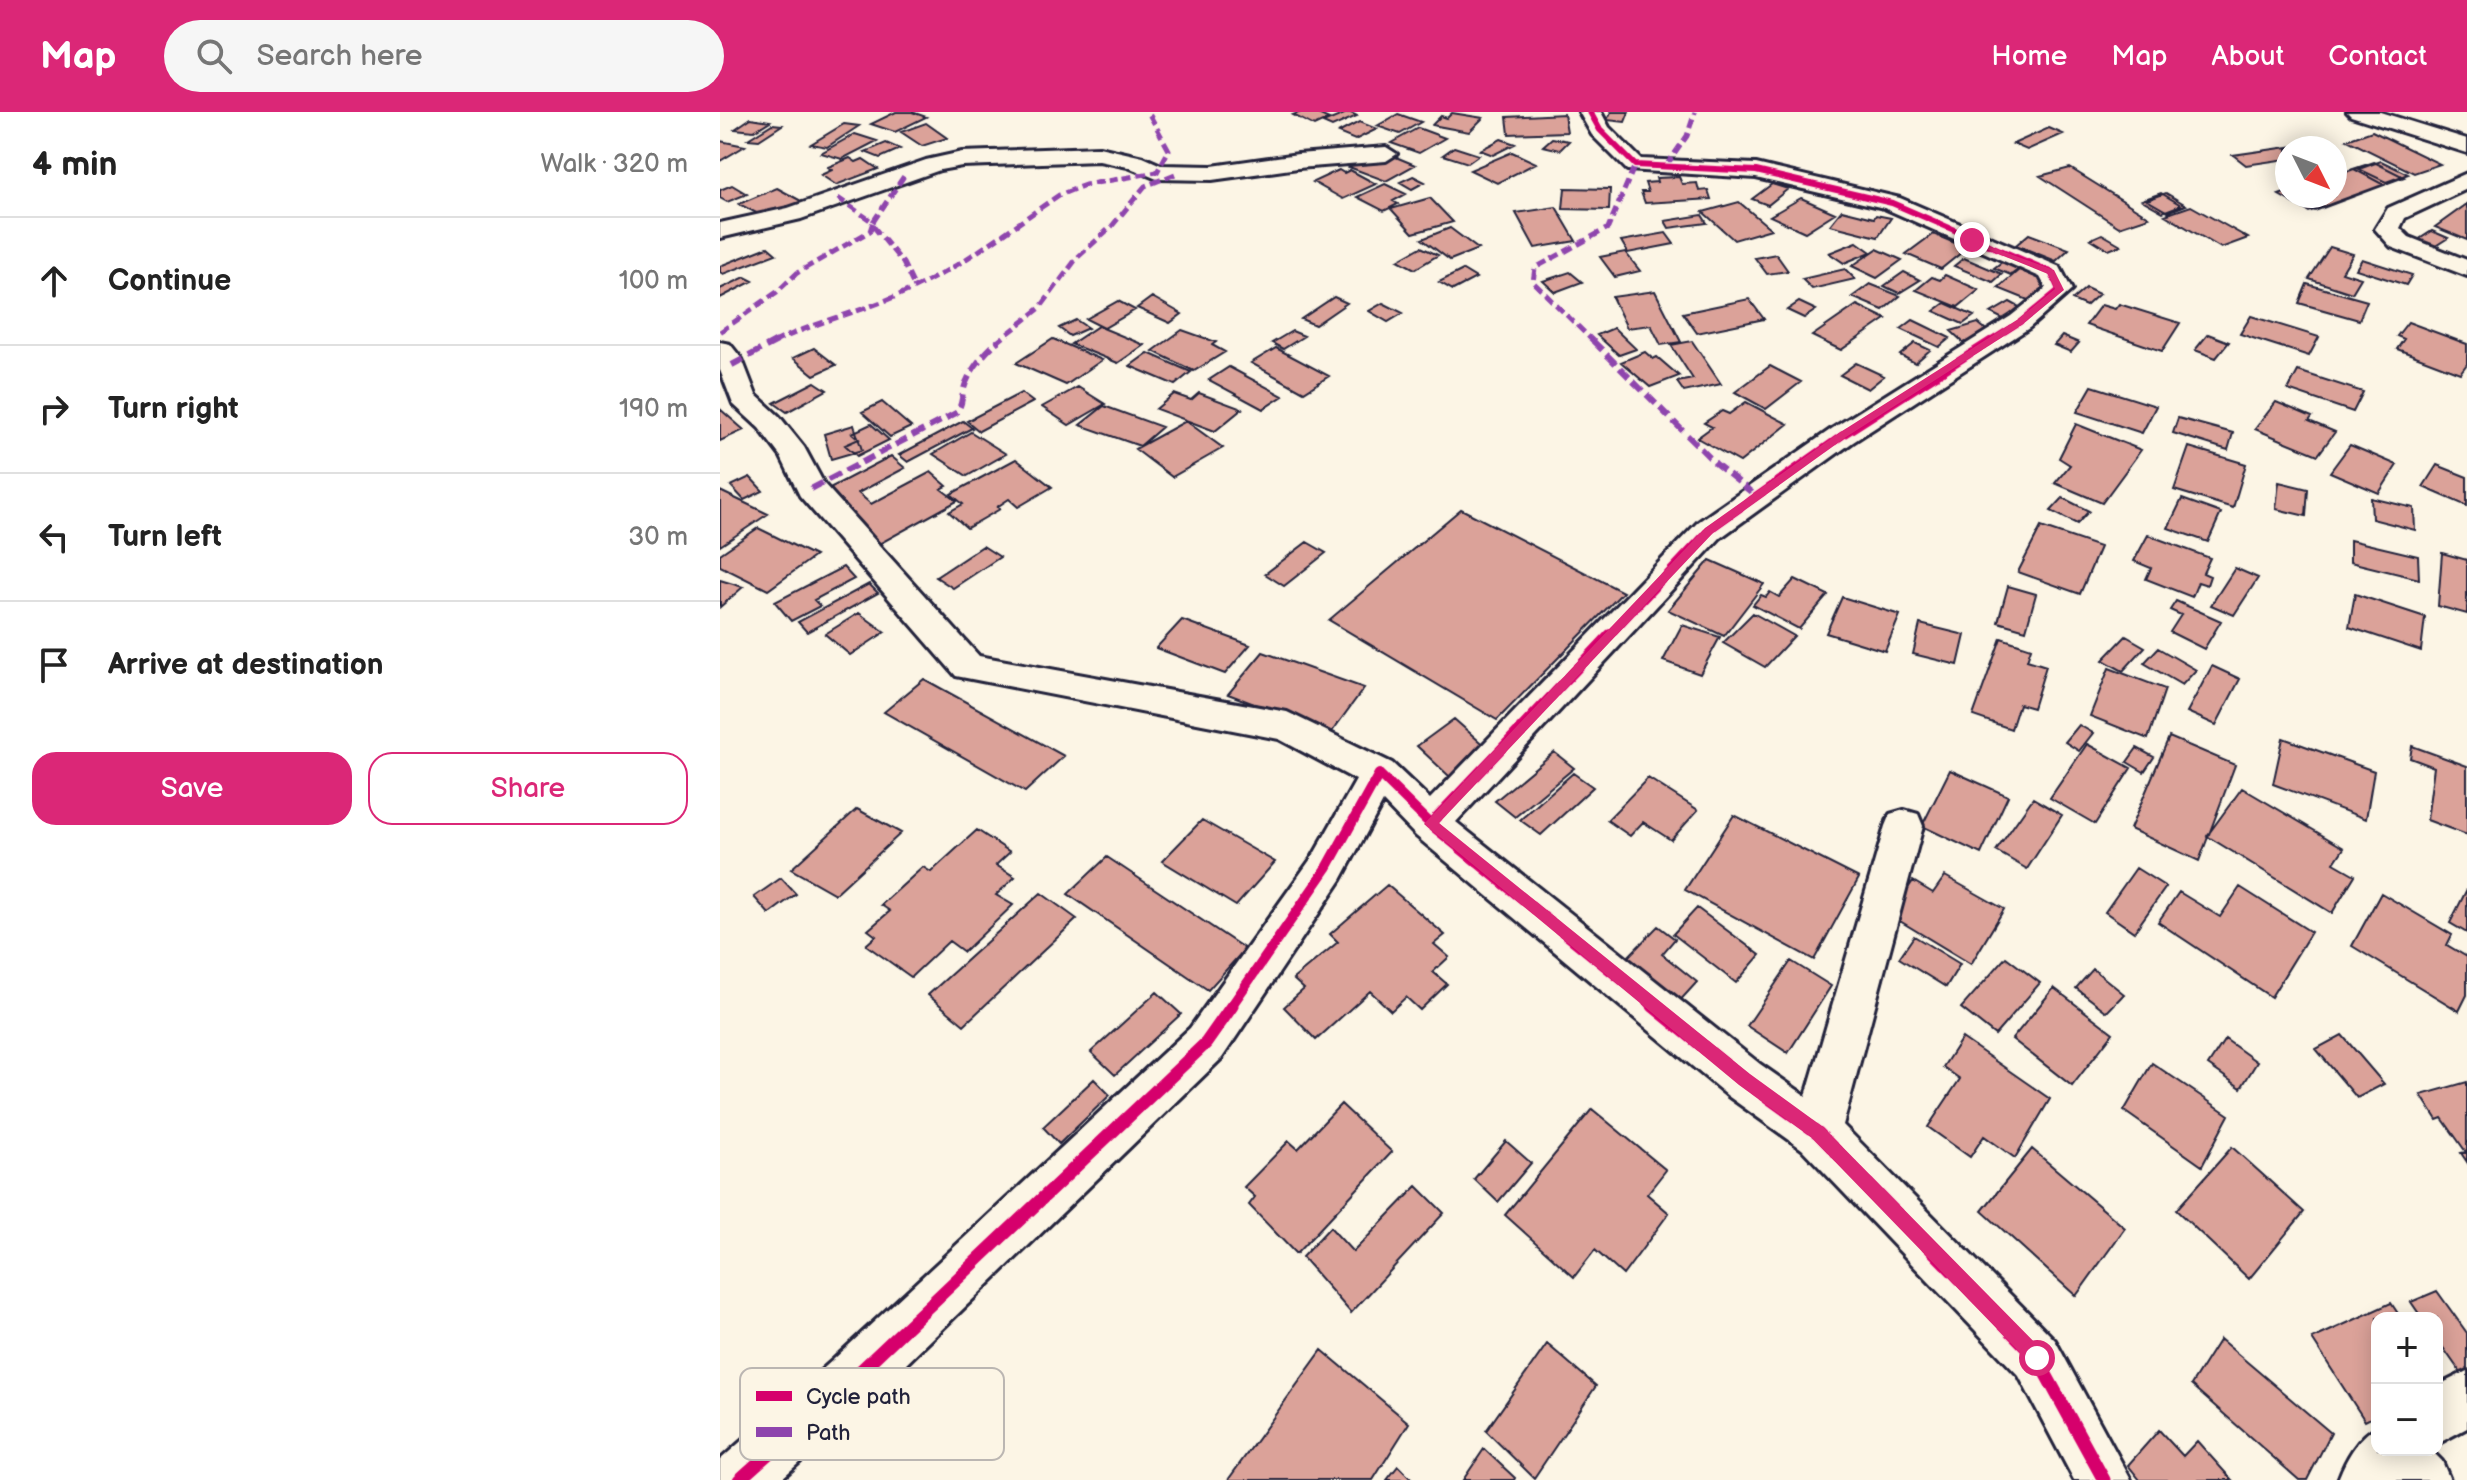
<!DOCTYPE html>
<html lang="en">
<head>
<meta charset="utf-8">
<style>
  :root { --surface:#fff; --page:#f6f6f6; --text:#222; --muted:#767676; --line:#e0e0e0; --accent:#db2777 }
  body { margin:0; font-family:"Balsamiq Sans",sans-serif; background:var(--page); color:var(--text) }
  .controls { position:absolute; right:24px; bottom:24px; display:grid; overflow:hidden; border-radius:16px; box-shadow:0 4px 20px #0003 }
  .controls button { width:72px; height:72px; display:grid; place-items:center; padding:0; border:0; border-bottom:2px solid var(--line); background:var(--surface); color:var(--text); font:40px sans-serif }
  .compass { position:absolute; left:1555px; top:24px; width:72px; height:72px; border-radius:50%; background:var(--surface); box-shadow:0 4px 20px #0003; rotate:132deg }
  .stop { position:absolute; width:24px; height:24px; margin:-18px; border:6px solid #db2777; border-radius:50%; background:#fff }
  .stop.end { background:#db2777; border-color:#fff; box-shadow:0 2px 8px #0008 }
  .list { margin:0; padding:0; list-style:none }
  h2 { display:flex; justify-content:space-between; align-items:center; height:104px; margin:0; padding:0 32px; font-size:34px }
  h2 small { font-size:26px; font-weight:400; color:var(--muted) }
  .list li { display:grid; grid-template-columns:52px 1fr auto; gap:24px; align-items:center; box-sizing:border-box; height:128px; padding:0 32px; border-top:2px solid var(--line) }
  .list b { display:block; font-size:30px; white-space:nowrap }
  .list em { font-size:26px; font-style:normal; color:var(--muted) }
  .actions { display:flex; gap:16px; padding:24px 32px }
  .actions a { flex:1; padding:18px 0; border:2px solid var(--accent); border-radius:24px; text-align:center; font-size:28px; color:var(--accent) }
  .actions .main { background:var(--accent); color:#fff }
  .icon { flex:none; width:44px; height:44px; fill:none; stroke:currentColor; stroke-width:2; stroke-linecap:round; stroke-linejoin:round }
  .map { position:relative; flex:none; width:1747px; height:1368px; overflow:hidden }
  header { display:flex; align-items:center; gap:48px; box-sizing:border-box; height:112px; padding:0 40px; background:var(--accent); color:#fff }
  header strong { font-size:38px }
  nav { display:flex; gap:44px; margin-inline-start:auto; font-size:28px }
  .search { width:560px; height:72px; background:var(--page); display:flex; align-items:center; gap:20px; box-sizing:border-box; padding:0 28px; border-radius:44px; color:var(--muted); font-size:30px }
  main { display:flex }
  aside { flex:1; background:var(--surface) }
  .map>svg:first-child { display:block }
  .building { fill:#dba299; stroke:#22223b; stroke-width:2 }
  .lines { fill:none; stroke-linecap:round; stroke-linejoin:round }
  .street-casing { stroke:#22223b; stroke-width:6 }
  .street { fill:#fcf5e5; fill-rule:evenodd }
  .quiet-far1 { stroke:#8e44ad; stroke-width:5; stroke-dasharray:10 5; stroke-linecap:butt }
  .quiet { stroke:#8e44ad; stroke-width:6; stroke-dasharray:13 6; stroke-linecap:butt }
  .cycleway-far3-casing { stroke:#fcf5e5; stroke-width:9 }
  .cycleway-far2-casing { stroke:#fcf5e5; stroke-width:12 }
  .cycleway-far1-casing { stroke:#fcf5e5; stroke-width:15 }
  .cycleway-casing { stroke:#fcf5e5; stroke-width:18 }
  .cycleway-far3 { stroke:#d6006c; stroke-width:6 }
  .cycleway-far2 { stroke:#d6006c; stroke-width:8 }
  .cycleway-far1 { stroke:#d6006c; stroke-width:10 }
  .cycleway { stroke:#d6006c; stroke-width:13 }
  .route { fill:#db2777 }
  .key { fill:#fcf5e5; stroke:#bbb6b2; stroke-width:2 }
  .key-label { font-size:22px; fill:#22223b }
</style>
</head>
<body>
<header>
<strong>Map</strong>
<div class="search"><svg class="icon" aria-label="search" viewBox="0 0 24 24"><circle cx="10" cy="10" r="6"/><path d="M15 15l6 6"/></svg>Search here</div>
<nav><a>Home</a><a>Map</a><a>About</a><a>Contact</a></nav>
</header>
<main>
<aside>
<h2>4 min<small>Walk · 320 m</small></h2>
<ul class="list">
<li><svg class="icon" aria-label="ahead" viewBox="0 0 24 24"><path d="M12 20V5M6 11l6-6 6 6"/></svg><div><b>Continue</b></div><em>100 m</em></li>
<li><svg class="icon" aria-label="right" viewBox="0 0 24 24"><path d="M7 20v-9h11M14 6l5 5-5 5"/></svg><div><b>Turn right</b></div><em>190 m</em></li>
<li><svg class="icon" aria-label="left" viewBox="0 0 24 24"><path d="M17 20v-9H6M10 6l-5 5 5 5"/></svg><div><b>Turn left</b></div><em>30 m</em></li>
<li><svg class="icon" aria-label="arrive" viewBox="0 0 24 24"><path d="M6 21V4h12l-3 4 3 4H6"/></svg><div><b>Arrive at destination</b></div></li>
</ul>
<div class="actions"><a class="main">Save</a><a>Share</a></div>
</aside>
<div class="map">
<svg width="1747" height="1368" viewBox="0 0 1747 1368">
  <rect width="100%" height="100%" fill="#fcf5e5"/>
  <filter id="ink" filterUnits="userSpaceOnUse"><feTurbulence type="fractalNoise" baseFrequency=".0125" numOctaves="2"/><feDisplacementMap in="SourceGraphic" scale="16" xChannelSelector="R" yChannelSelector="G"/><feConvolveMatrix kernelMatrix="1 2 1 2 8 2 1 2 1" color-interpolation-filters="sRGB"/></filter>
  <g filter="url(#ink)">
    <path class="building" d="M176 0H192L206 5 175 20 151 12Z
      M581 0H602L598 2 609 7 594 14 573 3Z
      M629 0 637 4 612 15 603 11Z
      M891 0H909L905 10 887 8Z
      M732 1 763 6 749 20 712 13 721 4 727 6Z
      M678 2 701 10 680 22 657 14Z
      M844 2 847 20 789 22 787 5Z
      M31 6 50 9 34 19 15 17Z
      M639 10 657 17 635 28 618 21Z
      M206 11 227 26 202 34 181 20Z
      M52 12 62 13 39 28 28 27Z
      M124 12 139 14 107 35 91 32Z
      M698 16 725 26 699 41 671 31Z
      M1329 16 1343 22 1307 38 1293 32Z
      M1329 16 1343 22 1307 38 1293 32Z
      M1652 19 1720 52 1694 61 1627 28Z
      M135 22 157 29 122 47 101 41Z
      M832 26 849 29 840 38 823 34Z
      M781 27 795 32 773 43 760 38Z
      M0 29 25 34 0 49Z
      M166 31 180 37 160 46 145 40Z
      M1589 32 1594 36H1567V47L1526 53 1513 43Z
      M734 35 759 43 748 51 723 43Z
      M659 38 695 53 666 69 629 55Z
      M792 40 816 51 777 71 750 58Z
      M130 46 136 50 143 47 158 57 116 73 101 63 112 58 108 55Z
      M1661 49 1688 62 1666 70 1639 57Z
      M1654 50 1684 65 1589 100 1559 83 1567 80V84H1615V63Z
      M1350 56 1429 105 1399 115 1320 64Z
      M1350 56 1429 105 1399 115 1320 64Z
      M1634 57 1664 73 1595 99 1568 84H1615V64Z
      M619 58 624 61 630 58 656 72 623 87 593 70Z
      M693 64 705 70 692 77 680 70Z
      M959 65 962 72 977 71 979 79 988 78 991 87 925 91 921 80H928L925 71 937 70 936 66Z
      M665 72 686 82 673 89 678 92 664 99 637 85Z
      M1052 72 1068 77 1048 93 1032 87Z
      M12 73 27 82 7 90 0 86V78Z
      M57 76 83 90 46 106 19 92Z
      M845 76 890 77 889 98 843 97Z
      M1441 81 1461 93 1443 100 1422 88Z
      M1446 81 1466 93 1448 100 1427 88Z
      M710 86 733 110 693 121 671 97Z
      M1081 86 1115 101 1085 120 1050 104Z
      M1019 90 1026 96 1051 117 1014 128 983 100Z
      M1747 92V128L1715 115Z
      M1471 94 1528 126 1501 136 1445 103Z
      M1471 94 1528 126 1501 136 1445 103Z
      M836 95 856 129 815 136 796 101Z
      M1122 98 1154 106 1156 103 1171 106 1158 125 1110 113Z
      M982 103 987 111 949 116 945 109Z
      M730 116 758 137 730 148 702 127Z
      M1712 119 1728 126 1706 140 1690 133Z
      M946 121 954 132 908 141 901 129Z
      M1213 122 1247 136 1221 157 1186 142Z
      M1309 122 1349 137 1336 149 1296 133Z
      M1382 122 1401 133 1389 138 1371 127Z
      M1137 130 1151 140 1124 151 1109 141Z
      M48 135 56 142 3 162 0 160V154Z
      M701 135 718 143 695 157 678 148Z
      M1610 135 1633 142 1622 160 1641 166 1632 181 1589 167Z
      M1157 137 1182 148 1157 166 1132 154Z
      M905 140 920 159 895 165 880 145Z
      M1056 142 1068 159 1047 162 1035 146Z
      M1244 146 1282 162 1273 170 1234 154Z
      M1642 147 1692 163 1686 173 1636 157Z
      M1282 150 1299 157 1291 163 1274 156Z
      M1125 157 1135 167 1092 177 1082 167Z
      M743 158 756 166 733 178 719 170Z
      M1299 158 1334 172 1313 190 1278 176Z
      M850 160 862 170 835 180 823 169Z
      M1184 160 1200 168 1179 181 1164 174Z
      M1225 163 1259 178 1238 195 1196 178 1212 165 1220 168Z
      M25 165 33 169 0 186V177Z
      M1150 172 1180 184 1163 198 1132 185Z
      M1587 172 1647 189 1639 208 1579 191Z
      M1366 176 1379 182 1366 194 1352 188Z
      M935 179 961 230 941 233 931 213 907 216 892 185Z
      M432 185 462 202 450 211 417 196Z
      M614 185 627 191 595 213 581 207Z
      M1029 187 1044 207 977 221 963 201Z
      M398 189 415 198 384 216 366 207Z
      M1079 190 1096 198 1084 206 1067 198Z
      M1290 190 1303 197 1285 208 1271 201Z
      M663 191 683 201 668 210 649 199Z
      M1225 191 1254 204 1243 212 1214 199Z
      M1399 192 1460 211 1442 239 1366 213 1381 193 1395 197Z
      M1137 193 1166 207 1121 238 1092 224Z
      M1531 204 1599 225 1589 244 1520 222Z
      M356 208 368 216 350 224 339 216Z
      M1193 208 1230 226 1219 235 1181 217Z
      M1688 210 1747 232V252L1740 261 1677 237 1684 227 1677 224Z
      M1258 211 1271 222 1244 231 1231 219Z
      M378 214 424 233 398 251 351 232Z
      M894 216 916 237 899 243 877 223Z
      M462 218 496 230 492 233 505 240 474 259 433 239Z
      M572 219 584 224 563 237 552 231Z
      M1488 222 1509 230 1496 246 1475 238Z
      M1342 224 1359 231 1351 240 1334 233Z
      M333 227 382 248 346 273 296 251Z
      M972 229 1001 272 964 280 957 270 973 267 951 233Z
      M1195 231 1210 238 1195 251 1180 243Z
      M94 236 116 253 94 263 73 246Z
      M556 236 609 264 584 280 531 251Z
      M925 240 933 247 937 245 959 264 930 275 901 250Z
      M428 241 471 260 455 273 410 254Z
      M1136 251 1164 264 1148 277 1120 263Z
      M1050 254 1081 270 1046 297 1015 280Z
      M509 255 563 284 543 297 489 268Z
      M1578 259 1643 280 1633 300 1568 278Z
      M95 270 107 278 67 300 54 291Z
      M1372 274 1436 294 1422 321 1357 300Z
      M358 275 385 292 349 313 322 295Z
      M301 281 313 290 259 319 247 309Z
      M479 281 522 297 495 319 436 297 454 282 471 288Z
      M162 290 191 315 170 325 142 300Z
      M1026 290 1068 312 1020 350 977 326 992 315 984 311 1002 299 1009 302Z
      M1556 290 1592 305 1589 309 1615 320 1598 343 1535 317Z
      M384 294 442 315 420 334 360 313Z
      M0 297 24 318 0 329Z
      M1458 306 1513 321 1508 338 1453 321Z
      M243 309 252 316 188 350 179 343Z
      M466 309 503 336 452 365 415 337Z
      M151 312 169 328 137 344 125 333 139 327 132 321Z
      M1356 312 1421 338 1382 391 1335 371 1350 353 1339 346Z
      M134 313 142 338 111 347 104 322Z
      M251 320 286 342 247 364 213 342Z
      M1630 333 1677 353 1659 381 1610 360Z
      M1469 335 1526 352 1513 396 1454 378Z
      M171 344 185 356 138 381 151 392 211 360 227 374 221 377 237 389 159 432 102 380Z
      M296 347 332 375 298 395 289 387 277 395 280 397 247 416 229 400 243 392 231 382Z
      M1717 353 1747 365V394L1703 375Z
      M30 365 43 379 24 388 11 374Z
      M1559 370 1588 377 1586 404 1556 397Z
      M0 379 48 402 0 434Z
      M1343 386 1369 399 1357 412 1331 399Z
      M1651 386 1694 396 1695 418 1652 407Z
      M1462 387 1501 401 1488 430 1448 416Z
      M741 397 903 480 777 608 609 508Z
      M1321 415 1380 435 1360 482 1298 460Z
      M38 416 95 444 48 478 0 454V442Z
      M1428 423 1490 446 1483 461 1490 464 1487 473 1478 470 1472 485 1426 467 1431 456 1414 449Z
      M1630 428 1698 444 1699 467 1630 450Z
      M587 430 606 441 564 474 545 462Z
      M263 434 280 445 233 476 216 465Z
      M1722 441 1747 448V502L1718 494Z
      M990 448 1044 472 1004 524 948 498Z
      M123 455 134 467 94 488 100 494 71 509 55 490Z
      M1515 456 1538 466 1514 503 1491 493Z
      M1075 467 1108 483 1079 517 1033 493 1041 483 1046 485 1050 480 1059 485Z
      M0 468 23 475 0 495Z
      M149 472 158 481 87 520 78 510Z
      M1288 474 1316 482 1306 518 1278 510Z
      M1635 482 1705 505 1701 539 1629 515Z
      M1122 485 1180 503 1165 539 1106 521Z
      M1456 489 1501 509 1484 537 1450 520 1461 503 1450 498Z
      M139 501 165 520 130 543 105 522Z
      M1033 501 1074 524 1045 555 1003 531Z
      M462 508 530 533 505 562 436 536Z
      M1200 512 1245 523 1238 553 1193 542Z
      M962 513 1000 525 980 562 943 549Z
      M1406 524 1425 535 1403 559 1383 548Z
      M1281 526 1311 536 1307 548 1326 554 1313 596 1299 592 1291 617 1253 604Z
      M1438 536 1476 558 1462 573 1424 551Z
      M543 540 644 576 611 621 508 582Z
      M1492 554 1520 567 1496 613 1467 600Z
      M1389 556 1445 577 1428 627 1370 604Z
      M204 567 344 644 305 680 164 600Z
      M734 607 768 637 730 665 697 634Z
      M1359 613 1373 621 1359 639 1345 630Z
      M1449 625 1515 653 1479 749 1410 717Z
      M1563 626 1654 659 1646 707 1553 672Z
      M1367 632 1411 656 1375 712 1330 686Z
      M1692 634 1747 654V723L1707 708 1714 655 1690 646Z
      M1417 636 1434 645 1424 660 1407 650Z
      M834 640 854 656 795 705 775 689Z
      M1230 658 1288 684 1261 742 1202 714Z
      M853 661 873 675 821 723 800 708Z
      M928 666 978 698 951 728 923 710 910 724 887 708Z
      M1522 676 1624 736 1614 751 1635 763 1612 801 1487 724Z
      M1313 686 1342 703 1307 757 1276 739Z
      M137 697 181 721 115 782 71 757Z
      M1014 703 1139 766 1094 848 965 778Z
      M482 708 555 750 516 794 442 749Z
      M257 718 290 740 276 753 295 765 276 783 293 793 244 840 229 829 191 865 146 833 156 824 148 818 170 799 161 793 203 755 211 760Z
      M387 745 525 837 488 878 348 782Z
      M1416 756 1446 775 1414 820 1385 800Z
      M1225 764 1284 797 1251 852 1170 803 1193 769 1213 781Z
      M61 766 76 782 49 802 34 785Z
      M667 773 725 823 714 832 729 845 713 860 727 872 700 898 686 885 671 899 650 879 596 928 564 895 584 877 573 867 618 830 610 822Z
      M1520 775 1591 820 1551 885 1438 810 1459 780 1500 805Z
      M1747 777V821L1730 811Z
      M321 781 357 807 244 913 208 883Z
      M1661 781 1732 823 1727 833 1747 845V883L1739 899 1632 834Z
      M977 796 1040 843 1016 871 953 822Z
      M938 814 955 827 942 842 977 870 957 892 904 849Z
      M1194 824 1240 852 1226 875 1179 846Z
      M1286 845 1320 871 1275 923 1241 896Z
      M1071 849 1111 874 1068 941 1027 914Z
      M1373 857 1404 882 1387 900 1356 876Z
      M1334 876 1393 921 1352 974 1292 927Z
      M437 880 461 902 395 963 371 940Z
      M1622 923 1664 972 1637 986 1596 937Z
      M1242 926 1330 987 1295 1046 1264 1024 1250 1045 1208 1015 1240 967 1223 955Z
      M1505 927 1537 950 1521 976 1488 953Z
      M1432 951 1509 1003 1482 1054 1404 999Z
      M374 967 390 983 339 1032 323 1015Z
      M1747 970V1050L1741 1041 1746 1040 1722 1006 1717 1008 1701 983Z
      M621 992 672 1040 576 1142 529 1093 535 1085 524 1075 569 1029 578 1037Z
      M872 997 946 1058 927 1082 949 1101 903 1163 875 1138 854 1165 785 1103Z
      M786 1029 811 1051 778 1090 754 1067Z
      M1512 1035 1584 1100 1529 1167 1456 1098Z
      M1312 1037 1405 1116 1356 1184 1262 1099Z
      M697 1074 724 1101 631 1201 582 1145 610 1115 633 1140Z
      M1717 1179 1747 1221V1266L1745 1267 1717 1227V1206H1702L1691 1190Z
      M1671 1191 1681 1206H1657V1303L1645 1309 1592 1227Z
      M1500 1227 1611 1321 1587 1368H1579L1471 1273Z
      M827 1232 876 1274 814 1366 766 1319Z
      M602 1238 689 1311 653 1368H508Z
      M1439 1318 1463 1344 1477 1329 1512 1368H1420L1408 1353Z
      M764 1337 795 1366 794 1368H743Z
      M678 1354 692 1368H667Z"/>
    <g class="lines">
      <g class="street-casing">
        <path id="street" d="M859 0H881L889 15 921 47 1036 52 1180 86 1340 155 1352 178 1309 216 1133 330 1000 426 736 710 1040 952 1086 984 1165 714 1170 702 1184 698 1198 702 1203 714 1123 1013 1335 1228 1411 1368H1354L1299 1264 1082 1037 1008 984 696 724 663 690 621 768 502 946 152 1285 60 1368H0V1348L114 1247 470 916 593 744 636 668 559 627 236 564 80 384 61 345 39 316 13 292 0 258V230L10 232 22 247 36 283 59 304 84 335 104 372 259 544 567 600 672 651 710 687 978 410 1113 316 1291 204 1326 176 1320 165 1164 96 1036 66 907 58 872 23Z
          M1627 0H1660L1747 27V41L1631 4Z
          M379 35 423 45 441 53 492 54 578 42 666 35 677 42 666 49 578 56 492 68 437 67 408 55 379 49 242 54 220 58 81 107 0 126V111L68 96 206 48 242 40Z
          M1747 61V77L1685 106 1680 116 1689 125 1747 148V164L1671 135 1655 117 1668 96Z
          M1747 1259V1316L1717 1332V1274Z
          M1657 1315V1338H1711L1722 1349 1730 1368H1618C1625 1349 1638 1324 1657 1315Z"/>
      </g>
      <use href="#street" class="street"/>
      <path class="quiet-far1" d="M946 54 967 24 975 0
        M153 110 184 64
        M153 114 183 151 195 176
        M0 220 57 180 77 161 150 119 153 110 118 86
        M53 231C98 208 147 199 192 177 244 153 292 115 339 83L365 73 437 60 449 38 428 0
        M276 231 320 196 357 146 392 114 425 74 458 61
        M875 231 813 170 815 156 888 116 915 53"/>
      <path class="quiet" d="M873 229 996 352 1036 384
        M12 253 57 229
        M91 377 236 301C243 292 241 287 244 277 248 260 265 240 278 229"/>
      <g class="cycleway-far3-casing">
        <path id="cycleway-far3" d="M870 0 880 18 915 53 1036 59 1172 91 1331 160 1339 178 1300 210 1267 231"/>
      </g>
      <g class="cycleway-far2-casing">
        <path id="cycleway-far2" d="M889 524 989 418 1123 323 1270 229"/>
      </g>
      <g class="cycleway-far1-casing">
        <path id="cycleway-far1" d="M710 712 890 522
          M510 896 607 756 659 662 710 712 936 896"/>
      </g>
      <g class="cycleway-casing">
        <path id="cycleway" d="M933 894 1024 968 1098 1021 1317 1246 1384 1368
          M19 1368 133 1266 486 931 512 894"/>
      </g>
      <use href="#cycleway-far3" class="cycleway-far3"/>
      <use href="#cycleway-far2" class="cycleway-far2"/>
      <use href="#cycleway-far1" class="cycleway-far1"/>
      <use href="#cycleway" class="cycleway"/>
    </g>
  </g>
  <path class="route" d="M1249 127 1334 158 1344 178 1303 212 1126 325 993 421 719 711 1030 962 1103 1015 1324 1240 1326 1246 1324 1252 1317 1255 1311 1252 1092 1026 1019 973 704 712 985 416 1119 321 1297 208 1335 177 1328 162 1249 130Z"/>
  <rect x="20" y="1256" width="264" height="92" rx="12" class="key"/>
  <rect x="36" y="1279" width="36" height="10" fill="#d6006c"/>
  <rect x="36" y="1315" width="36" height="10" fill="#8e44ad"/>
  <g class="key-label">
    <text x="86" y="1292">Cycle path</text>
    <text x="86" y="1328">Path</text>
  </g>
</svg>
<div class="controls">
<button>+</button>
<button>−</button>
</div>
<svg class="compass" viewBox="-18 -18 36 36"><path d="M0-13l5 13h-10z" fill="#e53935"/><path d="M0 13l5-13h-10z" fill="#767676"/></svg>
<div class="stop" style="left:1317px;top:1246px"></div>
<div class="stop end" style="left:1252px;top:128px"></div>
</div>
</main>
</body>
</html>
